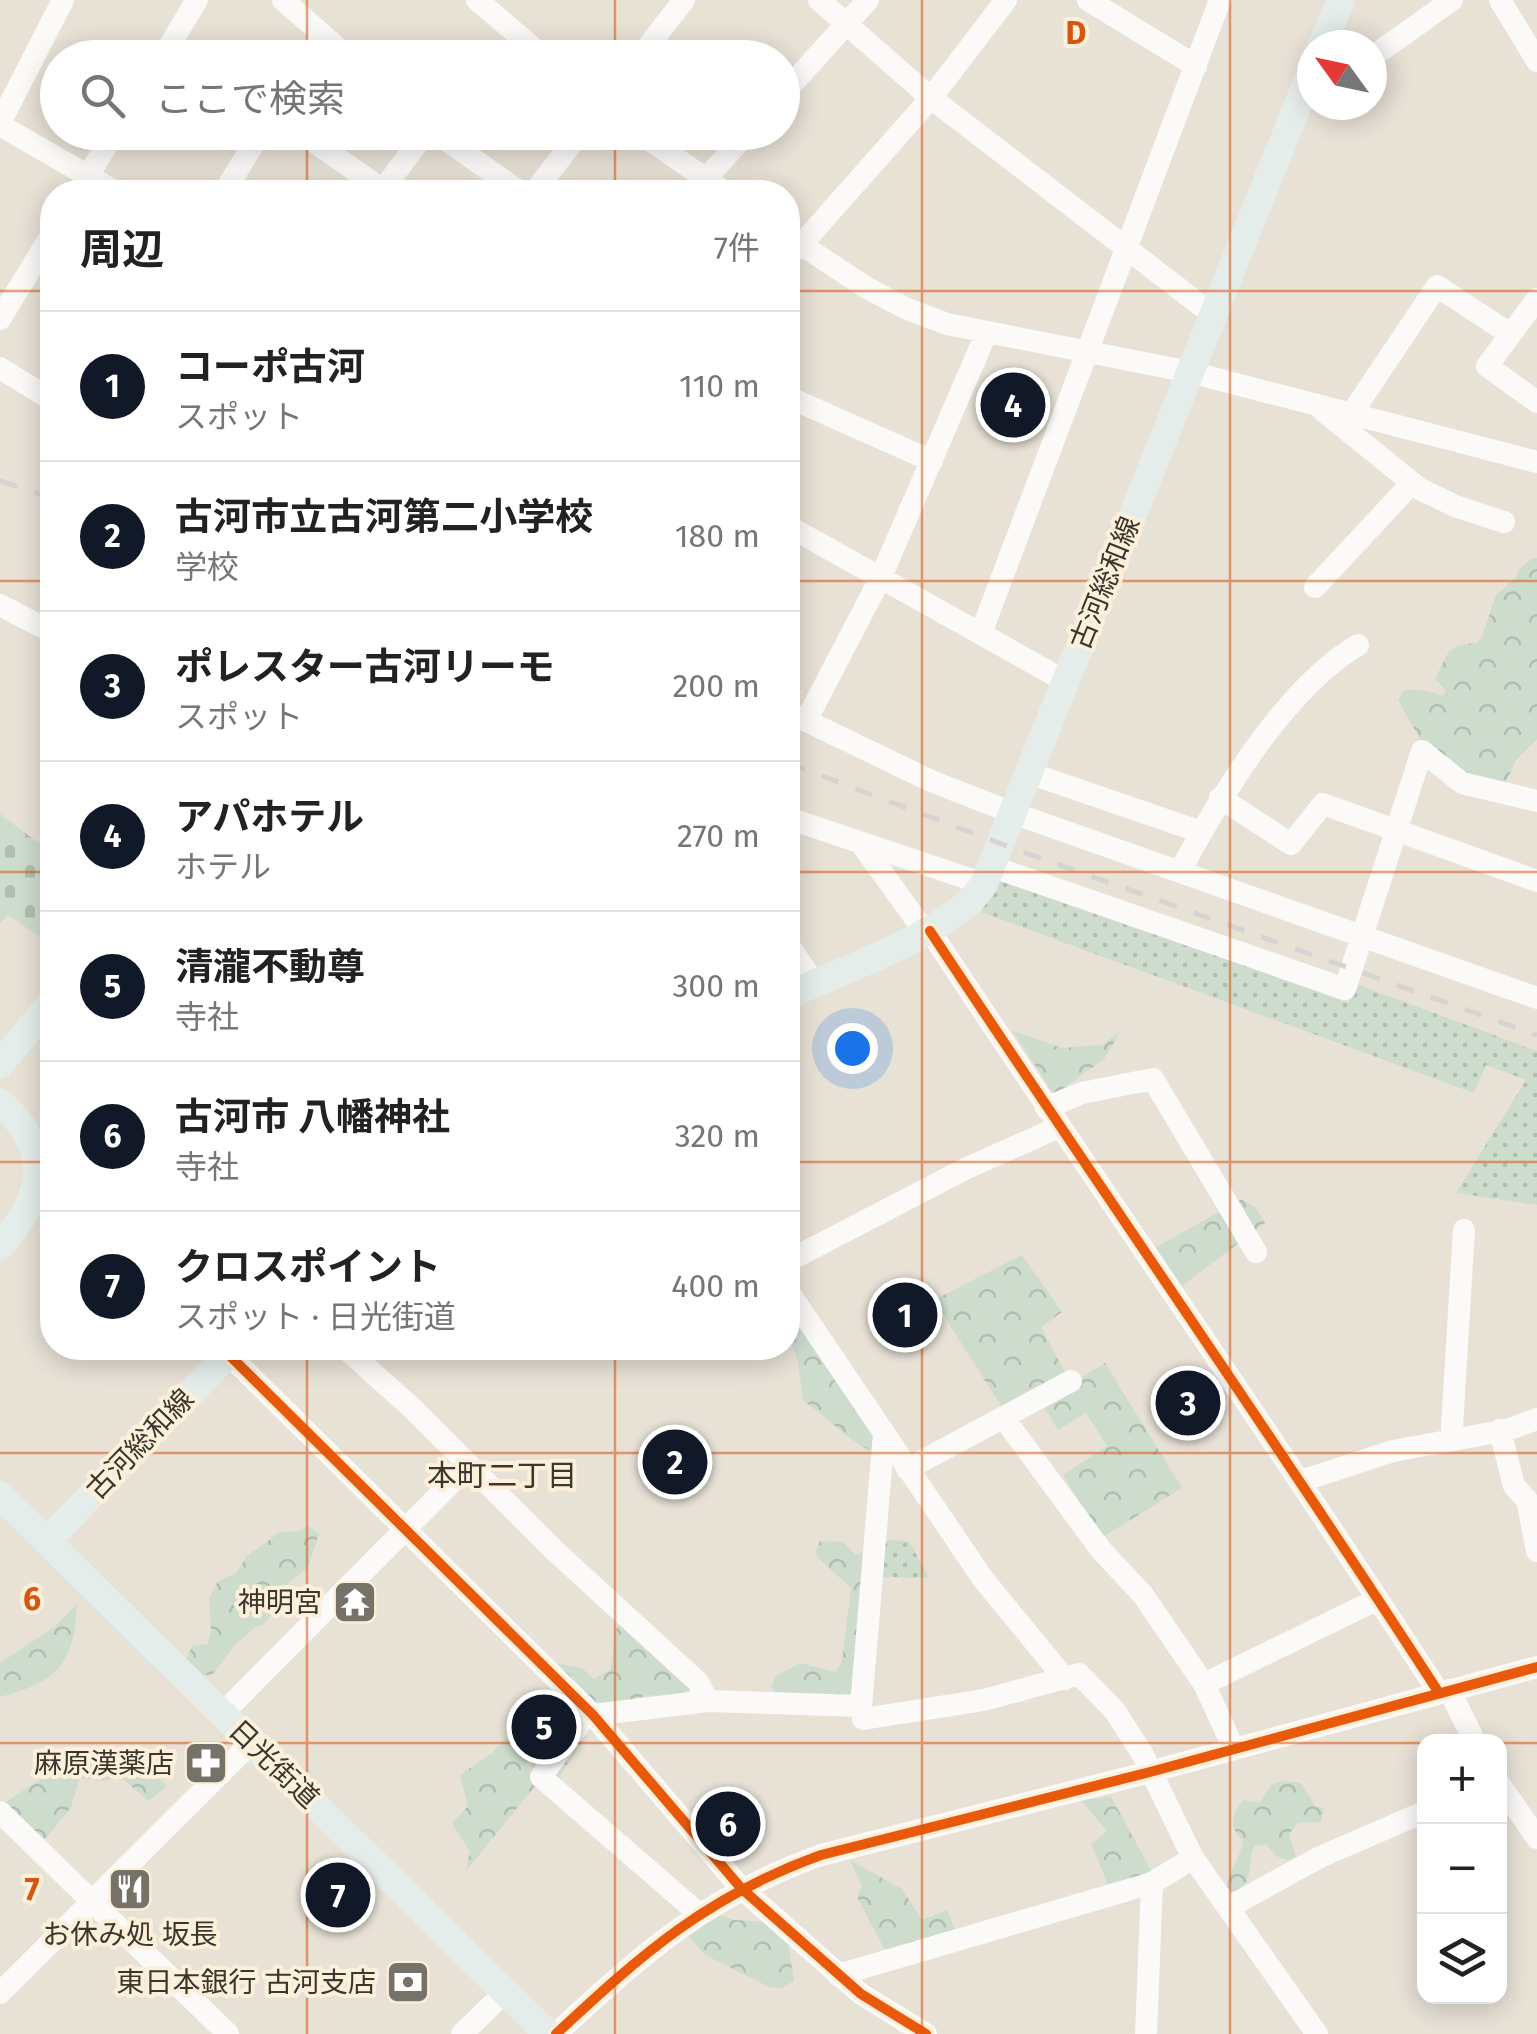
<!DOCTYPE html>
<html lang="ja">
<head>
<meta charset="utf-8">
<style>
  :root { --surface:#fff; --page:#f2f2f2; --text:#222; --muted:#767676; --line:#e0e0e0; --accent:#111827 }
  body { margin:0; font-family:"Fira Sans","Noto Sans JP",sans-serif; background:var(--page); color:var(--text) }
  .controls { position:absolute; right:30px; bottom:30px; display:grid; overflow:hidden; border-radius:20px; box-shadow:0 5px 25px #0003 }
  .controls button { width:90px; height:90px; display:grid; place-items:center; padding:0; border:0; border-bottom:2px solid var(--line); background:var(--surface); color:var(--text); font:50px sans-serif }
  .compass { position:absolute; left:1297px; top:30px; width:90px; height:90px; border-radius:50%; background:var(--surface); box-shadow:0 5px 25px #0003; rotate:303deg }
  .you { position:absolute; left:852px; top:1048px; width:35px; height:35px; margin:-25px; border:8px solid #fff; border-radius:50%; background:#1a73e8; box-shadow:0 0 0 15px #1a73e833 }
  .badge { display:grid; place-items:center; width:65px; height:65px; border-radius:50%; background:var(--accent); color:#fff; font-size:32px; font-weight:700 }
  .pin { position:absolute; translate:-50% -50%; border:5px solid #fff; box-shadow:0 2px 10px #0006 }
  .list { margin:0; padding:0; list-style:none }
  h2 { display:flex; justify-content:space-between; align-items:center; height:130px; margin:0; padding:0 40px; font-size:42px }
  h2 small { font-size:32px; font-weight:400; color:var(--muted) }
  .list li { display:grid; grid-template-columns:65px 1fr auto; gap:30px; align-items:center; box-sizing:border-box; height:150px; padding:0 40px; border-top:2px solid var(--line) }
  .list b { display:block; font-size:38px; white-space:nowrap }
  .list p { margin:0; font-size:32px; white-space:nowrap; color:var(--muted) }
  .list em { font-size:32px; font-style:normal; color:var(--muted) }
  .icon { flex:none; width:55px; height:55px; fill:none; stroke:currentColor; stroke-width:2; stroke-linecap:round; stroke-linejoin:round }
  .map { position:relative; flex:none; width:1537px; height:2034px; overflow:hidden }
  .search { position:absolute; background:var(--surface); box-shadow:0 5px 25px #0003; left:40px; top:40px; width:760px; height:110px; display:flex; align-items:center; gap:25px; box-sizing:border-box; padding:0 35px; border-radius:55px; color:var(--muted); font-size:38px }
  .panel { position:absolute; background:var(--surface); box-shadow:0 5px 25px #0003; left:40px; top:180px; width:760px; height:1180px; border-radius:40px }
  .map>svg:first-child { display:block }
  .grass { fill:url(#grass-dots) }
  .forest { fill:url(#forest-crowns) }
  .cemetery { fill:url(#cemetery-stones) }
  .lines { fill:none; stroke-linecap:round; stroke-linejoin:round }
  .minor { stroke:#fbfaf9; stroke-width:22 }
  .major { stroke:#e5edea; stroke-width:28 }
  .rail { stroke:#d6d4d1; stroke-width:5; stroke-dasharray:18 18; stroke-linecap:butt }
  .cycleway-casing { stroke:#fdf0db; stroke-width:16 }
  .cycleway { stroke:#e8590c; stroke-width:10 }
  .grid { fill:none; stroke:#d7560f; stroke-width:2.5; stroke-opacity:0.55 }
  .labels { text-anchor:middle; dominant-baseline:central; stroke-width:8; stroke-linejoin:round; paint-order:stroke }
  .street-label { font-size:28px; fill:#3b362e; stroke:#fdf0db }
  .poi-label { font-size:28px; fill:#3b362e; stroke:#fdf0db; text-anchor:end }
  .neighbourhood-label { font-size:30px; fill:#3b362e; stroke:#fdf0db }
  .grid-label { font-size:32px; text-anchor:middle; font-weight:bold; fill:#d7560f; stroke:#fdf0db; stroke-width:8; stroke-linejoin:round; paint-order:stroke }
</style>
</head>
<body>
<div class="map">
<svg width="1537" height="2034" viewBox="0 0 1537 2034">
  <defs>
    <pattern id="grass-dots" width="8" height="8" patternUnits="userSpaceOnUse" patternTransform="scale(2.5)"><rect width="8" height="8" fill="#cedcce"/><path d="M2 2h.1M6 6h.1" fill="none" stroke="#b2bdb1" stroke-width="1.8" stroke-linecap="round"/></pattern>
    <pattern id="forest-crowns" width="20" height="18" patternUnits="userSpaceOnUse" patternTransform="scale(2.5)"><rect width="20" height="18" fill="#cedcce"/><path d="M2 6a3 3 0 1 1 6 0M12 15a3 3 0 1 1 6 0" fill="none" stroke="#b2bdb1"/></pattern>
    <pattern id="cemetery-stones" width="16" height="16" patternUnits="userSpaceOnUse" patternTransform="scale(2.5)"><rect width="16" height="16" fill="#cedcce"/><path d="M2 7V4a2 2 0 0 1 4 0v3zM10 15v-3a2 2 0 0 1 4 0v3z" fill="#b2bdb1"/></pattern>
  </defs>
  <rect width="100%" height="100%" fill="#e7e1d6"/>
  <path class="grass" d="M998 877 1348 1003 1356 984 1537 1051V1205L1456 1193 1526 1080 1486 1065 1474 1093 981 912Z
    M881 1540 909 1541 929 1578 877 1577Z"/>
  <path class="forest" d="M1533 558H1537V739L1516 760 1504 786 1470 780 1425 748 1398 700 1403 691C1416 688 1431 691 1443 696L1446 690 1435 679 1449 651 1459 645 1476 643 1482 637 1496 595 1516 578 1519 569Z
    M1013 1031 1062 1048 1102 1045 1121 1031 1104 1059 1054 1095Z
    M1242 1199 1256 1208 1265 1223 1178 1289 1151 1250Z
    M1022 1255 1062 1312 1041 1327 1065 1372 1003 1409 934 1300Z
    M788 1303 874 1430 876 1452C852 1446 826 1415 803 1401L798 1361 788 1337Z
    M1105 1363 1182 1488 1101 1538 1063 1475 1107 1446 1086 1413 1058 1430 1041 1402Z
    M308 1526 319 1534 308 1567 285 1586 278 1608 263 1625 255 1627 234 1646 213 1674 202 1676 185 1662 192 1646 208 1644 211 1631 209 1598 218 1581 236 1573 247 1556 280 1532 301 1531Z
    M820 1541 843 1542 856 1555 868 1549 866 1705 776 1693 771 1687 776 1676 800 1663 836 1672 842 1661 851 1588 817 1557 816 1550Z
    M77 1604C74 1664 58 1682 0 1697V1663L54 1627Z
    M619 1623 692 1689 670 1697 649 1695 602 1707 553 1668 559 1664 582 1668 594 1679 611 1669 615 1632Z
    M529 1733 534 1740 533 1746 525 1750 529 1754 526 1766 531 1770 547 1753 578 1737 582 1742 560 1775 563 1783 535 1786 466 1871 470 1852 452 1823 468 1806 460 1775 492 1753 504 1739Z
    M88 1749 131 1751 167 1786 148 1801 120 1776 104 1781 80 1778 71 1807 43 1842 4 1803Z
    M1284 1781 1301 1783 1315 1806 1324 1808 1321 1822 1298 1823 1289 1834 1296 1857 1288 1860 1276 1856 1266 1844 1254 1846C1246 1866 1256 1891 1227 1893 1225 1873 1241 1860 1243 1840 1228 1828 1232 1814 1243 1800L1259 1803 1272 1784Z
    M1111 1797 1152 1872 1110 1889 1091 1844 1107 1831 1081 1800Z
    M850 1860 902 1889 922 1920 947 1910 957 1935 886 1952 857 1897 862 1886Z
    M714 1914 735 1920 768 1922 788 1941 794 1981 782 1988 769 1987 705 1955 688 1935Z"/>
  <path class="cemetery" d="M0 814 52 853V865L41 881 52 890 51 945 8 915 0 923Z"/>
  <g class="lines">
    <path class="minor" d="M283 0 349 58
      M477 0 545 58
      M819 0 931 98 1212 314
      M1088 0 1196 66
      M1500 0 1537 61
      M1372 57 1452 0
      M162 58 197 0
      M307 58 322 34
      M639 58 684 0
      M782 95 868 0
      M0 123 63 0
      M0 125 116 192
      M300 132 383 190
      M435 132 520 192
      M638 132 725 192
      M78 192 115 132
      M224 192 261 132
      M381 192 426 132
      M534 192 581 132
      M694 192 748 132
      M788 236 867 288 905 308 947 324 1190 372 1537 462
      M788 255 801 245 931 98 1006 0
      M1537 299 1487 366 1537 402
      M0 319 52 234
      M0 368 52 400
      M788 397 932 461
      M1322 410 1420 489 1455 506 1504 522
      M1352 413 1437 286 1510 334
      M788 526 1065 681
      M1315 587 1412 483
      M0 605 52 632
      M981 633 1220 0
      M788 712 931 781 1013 813 1537 998
      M807 719 881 577 986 334
      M1029 773 1201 832
      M1220 798 1291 844 1323 804 1537 881
      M788 818 984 884
      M860 842 925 932
      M993 867 1345 989 1422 751 1462 783 1537 801
      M1180 871C1221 796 1284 689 1358 645
      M930 931C1098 1186 1273 1436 1439 1693
      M788 944 814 983
      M1046 1108 1082 1093 1153 1079 1256 1252
      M788 1261 965 1169 1059 1127
      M788 1291 983 1579 1065 1679
      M222 1348 593 1715 741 1888 861 1994 926 2034
      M345 1348 411 1407 554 1550 698 1682 708 1701
      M1003 1417 1101 1550 1143 1595 1204 1684 1234 1749
      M1500 1430 1514 1486 1527 1500 1537 1551
      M884 1433 861 1706 863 1719 984 1700 1079 1674 1115 1711 1143 1755 1193 1858 1317 2034
      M1457 1438 1452 1427 1464 1230
      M907 1469 1071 1381
      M1301 1481 1393 1451 1507 1430 1537 1419
      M1204 1684 1378 1599
      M1449 1690 1475 1742
      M589 1711 541 1777 698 1913
      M222 1714 468 1466
      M593 1715 708 1701 861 1706
      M1500 1785 1537 1838
      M0 1812 228 2034
      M1229 1907 1320 1857 1424 1812
      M838 1975 1152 1883
      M0 1993 252 1742
      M462 2034 506 1991
      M556 2034C643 1953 707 1896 821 1855L1150 1772 1537 1667
      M1146 2034 1152 1883 1193 1858"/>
    <path class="major" d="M1322 45 1341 0
      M788 995C841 971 954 932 984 884L1312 70
      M0 1064 52 1002
      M0 1102C53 1150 46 1195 0 1246
      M0 1495 548 2034
      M47 1541 234 1348"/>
    <path class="rail" d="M0 481 52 498
      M788 763 1015 849 1537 1035"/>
    <g class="cycleway-casing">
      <path id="cycleway" d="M930 931C1098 1186 1273 1436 1439 1693
        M222 1348 593 1715 741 1888 861 1994 926 2034
        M556 2034C643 1953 707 1896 821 1855L1150 1772 1537 1667"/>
    </g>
    <use href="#cycleway" class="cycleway"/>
  </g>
  <path class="grid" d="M307 0V58M615 0V58M922 0V2034M1230 0V2034M307 132V192M615 132V192M0 291H52M788 291H1537M0 581H52M788 581H1537M0 872H52M788 872H1537M0 1162H52M788 1162H1537M307 1348V2034M615 1348V2034M0 1453H1537M0 1743H1424M1500 1743H1537"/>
  <defs>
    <g id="temple-square" transform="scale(2.25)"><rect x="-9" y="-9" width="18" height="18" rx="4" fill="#777269" stroke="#fdf0db"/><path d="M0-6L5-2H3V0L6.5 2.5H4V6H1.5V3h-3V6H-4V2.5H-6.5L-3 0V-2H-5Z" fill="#fff"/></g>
    <g id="pharmacy-square" transform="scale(2.25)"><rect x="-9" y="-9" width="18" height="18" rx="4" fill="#777269" stroke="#fdf0db"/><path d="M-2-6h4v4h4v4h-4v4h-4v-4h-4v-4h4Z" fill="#fff"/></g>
    <g id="restaurant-square" transform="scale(2.25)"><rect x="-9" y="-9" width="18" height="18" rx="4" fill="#777269" stroke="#fdf0db"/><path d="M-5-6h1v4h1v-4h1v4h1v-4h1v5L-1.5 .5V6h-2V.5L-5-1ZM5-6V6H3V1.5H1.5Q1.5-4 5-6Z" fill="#fff"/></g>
    <g id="bank-square" transform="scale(2.25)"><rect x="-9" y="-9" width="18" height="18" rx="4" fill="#777269" stroke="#fdf0db"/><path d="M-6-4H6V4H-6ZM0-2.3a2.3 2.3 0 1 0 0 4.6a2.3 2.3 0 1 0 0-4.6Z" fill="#fff"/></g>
  </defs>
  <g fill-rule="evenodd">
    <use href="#temple-square" x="355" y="1602"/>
    <use href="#pharmacy-square" x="206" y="1763"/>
    <use href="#restaurant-square" x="130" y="1889"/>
    <use href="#bank-square" x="408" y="1982"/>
  </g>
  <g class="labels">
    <g class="street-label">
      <text transform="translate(1105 583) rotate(-68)">古河総和線</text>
      <text transform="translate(140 1444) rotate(-46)">古河総和線</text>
      <text transform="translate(274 1764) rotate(44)">日光街道</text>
    </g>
    <g class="poi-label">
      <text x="322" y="1602">神明宮</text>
      <text x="174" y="1763">麻原漢薬店</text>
      <text x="130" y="1934" text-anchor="middle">お休み処 坂長</text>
      <text x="376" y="1982">東日本銀行 古河支店</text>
    </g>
    <g class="neighbourhood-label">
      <text x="502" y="1476">本町二丁目</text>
    </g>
  </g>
  <g class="grid-label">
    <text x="1076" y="44">D</text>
    <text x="32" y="1610">6</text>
    <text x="32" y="1900">7</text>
  </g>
</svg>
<div class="controls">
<button>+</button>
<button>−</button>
<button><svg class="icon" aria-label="layers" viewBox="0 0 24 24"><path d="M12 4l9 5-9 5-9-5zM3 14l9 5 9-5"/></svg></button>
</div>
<svg class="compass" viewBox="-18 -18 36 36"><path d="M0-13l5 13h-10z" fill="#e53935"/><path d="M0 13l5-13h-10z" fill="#767676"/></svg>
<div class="you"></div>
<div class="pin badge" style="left:905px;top:1315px">1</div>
<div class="pin badge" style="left:675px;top:1462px">2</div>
<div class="pin badge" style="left:1188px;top:1403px">3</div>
<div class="pin badge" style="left:1013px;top:405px">4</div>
<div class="pin badge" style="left:544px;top:1727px">5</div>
<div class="pin badge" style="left:728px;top:1824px">6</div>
<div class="pin badge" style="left:338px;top:1895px">7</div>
<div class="search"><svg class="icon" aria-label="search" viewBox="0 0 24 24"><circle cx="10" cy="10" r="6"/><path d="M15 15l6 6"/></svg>ここで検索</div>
<section class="panel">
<h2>周辺<small>7件</small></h2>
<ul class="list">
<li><span class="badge">1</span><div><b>コーポ古河</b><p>スポット</p></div><em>110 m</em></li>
<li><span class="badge">2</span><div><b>古河市立古河第二小学校</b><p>学校</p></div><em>180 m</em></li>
<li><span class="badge">3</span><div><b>ポレスター古河リーモ</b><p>スポット</p></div><em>200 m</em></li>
<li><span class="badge">4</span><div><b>アパホテル</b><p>ホテル</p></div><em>270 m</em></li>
<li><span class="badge">5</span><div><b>清瀧不動尊</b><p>寺社</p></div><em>300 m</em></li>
<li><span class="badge">6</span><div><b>古河市 八幡神社</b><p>寺社</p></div><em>320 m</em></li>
<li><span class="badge">7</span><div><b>クロスポイント</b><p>スポット · 日光街道</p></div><em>400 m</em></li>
</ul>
</section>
</div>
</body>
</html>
